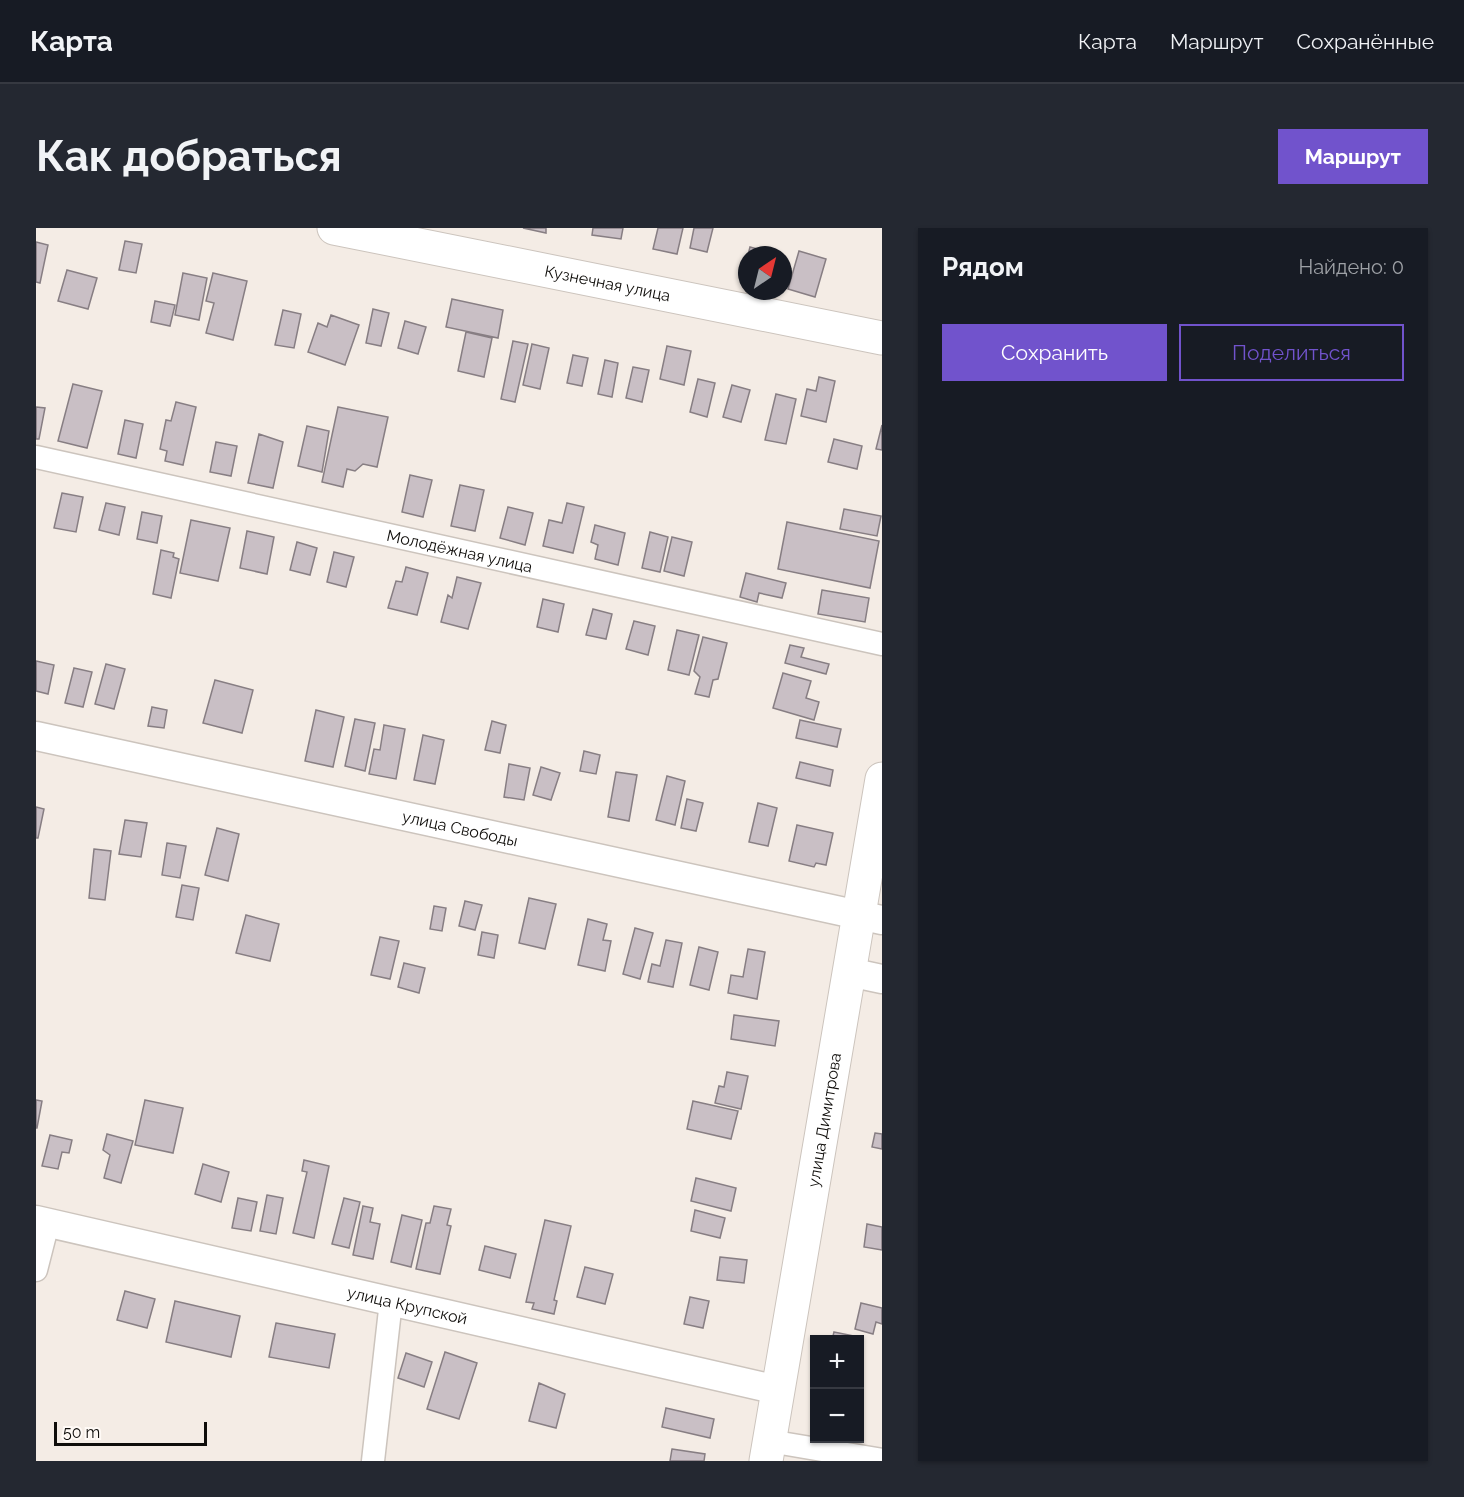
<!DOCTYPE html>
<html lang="ru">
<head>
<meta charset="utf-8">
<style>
  :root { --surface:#171b24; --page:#242831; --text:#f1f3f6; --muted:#9ea1a6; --line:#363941; --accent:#7153cc }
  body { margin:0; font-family:Raleway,sans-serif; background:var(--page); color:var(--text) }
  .controls { position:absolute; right:18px; bottom:18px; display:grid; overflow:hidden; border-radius:0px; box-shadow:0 2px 4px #0004 }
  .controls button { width:54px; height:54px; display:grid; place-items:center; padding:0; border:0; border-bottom:2px solid var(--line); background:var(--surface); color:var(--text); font:30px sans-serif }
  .compass { position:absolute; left:702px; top:18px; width:54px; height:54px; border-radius:50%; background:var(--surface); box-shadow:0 2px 4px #0004; rotate:35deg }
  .scale { position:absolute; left:18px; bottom:15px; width:153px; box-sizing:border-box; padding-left:6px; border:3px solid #0f0d0a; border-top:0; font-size:16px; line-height:21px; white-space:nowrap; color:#0f0d0a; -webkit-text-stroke:4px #fffaf6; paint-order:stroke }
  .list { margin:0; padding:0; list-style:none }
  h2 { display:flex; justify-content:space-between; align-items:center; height:78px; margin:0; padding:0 24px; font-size:26px }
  h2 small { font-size:20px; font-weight:400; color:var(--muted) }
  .actions { display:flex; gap:12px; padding:18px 24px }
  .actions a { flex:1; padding:14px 0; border:2px solid var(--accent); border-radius:0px; text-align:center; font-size:21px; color:var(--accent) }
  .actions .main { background:var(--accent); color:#fff }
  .map { position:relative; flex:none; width:846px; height:1233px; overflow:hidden; border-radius:0px }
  header { display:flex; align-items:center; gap:36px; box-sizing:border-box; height:84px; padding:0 30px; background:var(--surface); border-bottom:2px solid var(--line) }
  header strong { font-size:28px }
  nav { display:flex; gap:33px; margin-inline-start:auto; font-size:21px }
  .intro { display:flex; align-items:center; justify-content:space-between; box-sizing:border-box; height:144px; padding:0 36px }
  h1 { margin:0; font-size:42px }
  .button { padding:15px 27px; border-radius:0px; background:var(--accent); color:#fff; font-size:21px; font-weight:700 }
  main { display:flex; gap:36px; padding:0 36px }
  aside { flex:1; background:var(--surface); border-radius:0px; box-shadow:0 2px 4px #0004 }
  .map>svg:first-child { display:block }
  .building { fill:#c9bfc5; stroke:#877e83; stroke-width:1.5 }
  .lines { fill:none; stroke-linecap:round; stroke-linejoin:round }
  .minor-casing { stroke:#ccc4bd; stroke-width:25 }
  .tertiary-casing { stroke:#ccc4bd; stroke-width:31 }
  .secondary-casing { stroke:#ccc4bd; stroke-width:35 }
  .minor { stroke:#fff; stroke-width:22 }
  .tertiary { stroke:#fff; stroke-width:28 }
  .secondary { stroke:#fff; stroke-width:33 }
  .labels { text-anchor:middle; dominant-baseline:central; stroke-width:6; stroke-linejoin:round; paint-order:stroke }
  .street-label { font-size:16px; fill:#0f0d0a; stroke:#fffaf6 }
</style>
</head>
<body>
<header>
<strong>Карта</strong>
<nav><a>Карта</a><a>Маршрут</a><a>Сохранённые</a></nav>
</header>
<div class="intro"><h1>Как добраться</h1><a class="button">Маршрут</a></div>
<main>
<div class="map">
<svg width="846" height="1233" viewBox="0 0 846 1233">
  <rect width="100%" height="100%" fill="#f4ece5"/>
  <path class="building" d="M487 0H510V5Z
    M557 0H587L585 11 556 7Z
    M622 0H647L641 26 617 21Z
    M658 0H677L671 24 654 20Z
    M89 13 106 16 100 45 83 42Z
    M0 14 12 17 4 55 0 54Z
    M714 19 740 26 739 27H712Z
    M763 23 790 31 779 69 752 61Z
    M711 32V53L706 52Z
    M31 42 61 50 52 81 22 73Z
    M147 45 171 50 163 92 139 87Z
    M177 45 211 53 197 112 170 105 178 75 170 73Z
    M416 71 467 82 462 110 410 99Z
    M119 73 139 77 134 98 115 94Z
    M337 81 353 85 345 118 330 115Z
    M247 82 265 86 258 120 239 117Z
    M295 87 323 97 309 137 272 124 282 95 291 99Z
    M369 93 390 99 382 126 362 120Z
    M430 104 456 110 448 149 422 143Z
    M477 113 492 116 479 174 465 171Z
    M496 116 513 120 504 161 487 157Z
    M631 118 655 123 648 157 624 151Z
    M537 127 552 130 546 158 531 155Z
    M569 132 582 135 576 169 562 166Z
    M597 139 613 142 606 174 590 170Z
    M783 149 799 153 790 194 765 188 771 161 780 163Z
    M662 151 679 155 671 189 654 184Z
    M37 156 66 163 51 220 22 213Z
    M696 157 714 162 705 194 687 189Z
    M740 166 760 171 750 216 729 212Z
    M140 174 160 179 147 237 129 233 131 223 124 221 130 192 135 193Z
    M0 179 9 180 3 211H0Z
    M302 179 352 189 341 239 327 236 319 243 311 241 307 259 286 254Z
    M89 192 107 196 100 230 82 226Z
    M846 197V222L840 221Z
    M271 198 293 203 286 244 262 238Z
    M223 206 247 214 237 260 212 255Z
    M798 211 826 218 821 241 792 234Z
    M180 214 201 218 195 248 174 244Z
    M374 247 396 252 387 289 366 284Z
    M424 257 448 262 439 303 415 298Z
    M26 265 47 269 40 304 18 300Z
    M70 275 89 279 83 307 63 302Z
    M531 275 548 279 537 325 507 318 513 292 526 295Z
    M472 279 497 285 489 317 464 310Z
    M808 281 845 288 841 308 804 301Z
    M106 284 126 288 121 315 101 311Z
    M155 292 194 300 182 353 144 345Z
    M751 294 843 313 834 360 742 341Z
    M559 297 589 305 582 337 559 331 562 317 555 314Z
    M211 303 238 309 231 346 204 340Z
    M614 304 632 309 624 344 606 340Z
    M636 309 656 314 648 348 628 343Z
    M261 314 281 320 274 347 254 342Z
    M125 322 138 325 137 329 143 331 135 370 117 366Z
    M298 324 318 329 310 359 291 354Z
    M370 339 392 345 381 387 352 380 360 353 366 354Z
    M710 345 750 355 746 370 723 365 721 374 704 369Z
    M421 349 445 355 432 401 405 394 412 367 416 370Z
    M786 362 833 370 829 394 782 386Z
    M507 371 528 376 522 404 501 399Z
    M557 381 576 386 570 411 550 407Z
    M598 393 619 398 612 427 590 421Z
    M641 402 663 407 653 447 632 442Z
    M667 409 691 415 682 451 677 452 673 469 659 466 664 449 658 443Z
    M754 417 768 420 765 429 793 436 790 446 749 435Z
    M0 433 18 437 12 466 0 463Z
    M70 436 89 441 78 481 59 476Z
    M38 440 56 444 47 479 29 475Z
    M747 445 775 453 770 470 783 474 778 492 737 480Z
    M179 452 217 462 206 505 167 495Z
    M116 479 131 482 128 500 112 498Z
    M280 482 308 489 297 539 269 533Z
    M319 491 339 495 329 543 309 538Z
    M764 492 805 501 801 519 760 510Z
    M456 493 470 497 464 525 449 522Z
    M348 497 369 501 360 551 333 546 338 521 344 522Z
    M387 507 408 512 399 556 378 552Z
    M548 523 564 527 560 546 544 543Z
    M764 534 797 542 794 558 760 550Z
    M473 536 494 540 488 572 468 569Z
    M505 539 524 545 515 572 497 567Z
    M580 544 601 547 593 593 572 589Z
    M631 548 649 553 639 597 620 592Z
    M651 571 667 575 660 603 645 600Z
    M722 575 741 580 732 618 713 614Z
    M0 579 8 581 2 610H0Z
    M89 592 111 595 105 629 83 626Z
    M761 597 797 605 790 637 780 635 778 639 753 633Z
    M181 600 203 606 192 653 169 647Z
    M131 615 150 618 144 650 126 647Z
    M58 621 75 623 69 672 53 670Z
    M146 657 163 660 157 692 140 689Z
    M493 670 520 676 509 721 483 715Z
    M429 673 446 677 439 702 423 698Z
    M398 678 410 680 406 703 394 701Z
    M210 687 243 696 234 733 200 725Z
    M552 691 571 696 567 712 575 713 569 743 542 737Z
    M599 700 617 705 604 751 587 746Z
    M446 704 462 707 458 730 442 727Z
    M344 709 363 713 354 751 335 747Z
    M630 712 646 715 637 759 612 754 616 736 624 738Z
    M663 719 682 724 673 762 654 757Z
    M712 721 729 724 721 771 692 765 695 747 707 749Z
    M368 735 389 740 383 765 362 759Z
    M698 787 743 793 739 818 695 811Z
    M691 844 712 848 705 881 679 875 683 858 688 859Z
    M0 872 6 873 1 900H0Z
    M109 872 147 880 137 925 99 917Z
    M657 873 702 883 695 911 651 901Z
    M839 905 846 906V921L836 919Z
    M71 906 97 913 85 955 68 950 74 927 67 922Z
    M14 907 36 912 33 925 26 924 22 941 6 938Z
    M268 932 293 938 278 1010 257 1005 271 944 266 943Z
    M167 936 193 944 185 974 159 966Z
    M660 950 700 960 695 983 655 973Z
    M231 967 247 970 240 1006 224 1003Z
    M202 970 221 974 215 1003 196 1000Z
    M308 970 324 974 313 1020 296 1016Z
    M327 978 337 980 334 994 344 996 337 1031 317 1027Z
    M398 978 415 981 411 997 415 998 404 1046 380 1041 390 995H394Z
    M659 982 689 990 684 1010 655 1003Z
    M366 987 386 992 375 1039 355 1034Z
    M509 992 535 998 518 1072 521 1073 518 1086 496 1081 498 1075 490 1074Z
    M831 996 846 999V1022L828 1019Z
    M449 1018 480 1026 474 1050 443 1042Z
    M684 1029 711 1032 708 1055 681 1052Z
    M549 1039 577 1046 569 1076 541 1069Z
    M89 1063 119 1071 111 1100 81 1092Z
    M654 1069 673 1073 667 1100 648 1096Z
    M139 1073 204 1088 195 1129 130 1114Z
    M825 1075 846 1080V1096L840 1094 837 1106 819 1101Z
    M240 1095 299 1106 293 1140 233 1129Z
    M798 1104 823 1109 822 1112H796Z
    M409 1124 441 1135 423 1191 391 1181Z
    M370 1125 396 1134 388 1159 362 1150Z
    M503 1155 529 1166 520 1200 493 1193Z
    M630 1180 678 1191 674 1210 626 1199Z
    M636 1221 669 1226 668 1233H634Z"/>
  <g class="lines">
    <g class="minor-casing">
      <g id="minor">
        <path id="s1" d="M0 229 846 416"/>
        <path d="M0 1042 12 995"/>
        <path d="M733 1213 846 1232"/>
        <path d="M337 1233 355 1073"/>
      </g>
    </g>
    <g class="tertiary-casing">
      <g id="tertiary">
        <path id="s2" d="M0 508 846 692"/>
        <path d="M813 744 846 751"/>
        <path id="s3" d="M0 992 742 1162"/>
      </g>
    </g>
    <g class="secondary-casing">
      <g id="secondary">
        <path id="s4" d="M298 0 846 110"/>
        <path id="s5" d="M730 1233 846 551"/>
      </g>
    </g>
    <use href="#minor" class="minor"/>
    <use href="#tertiary" class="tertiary"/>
    <use href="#secondary" class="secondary"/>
  </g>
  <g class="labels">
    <g class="street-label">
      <text stroke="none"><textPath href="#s4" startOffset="279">Кузнечная улица</textPath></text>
      <text stroke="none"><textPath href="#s1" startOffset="434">Молодёжная улица</textPath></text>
      <text stroke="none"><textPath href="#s2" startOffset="434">улица Свободы</textPath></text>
      <text stroke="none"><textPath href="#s5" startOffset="346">улица Димитрова</textPath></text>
      <text stroke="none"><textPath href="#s3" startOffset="381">улица Крупской</textPath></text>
    </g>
  </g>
</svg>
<div class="controls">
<button>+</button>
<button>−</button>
</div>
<svg class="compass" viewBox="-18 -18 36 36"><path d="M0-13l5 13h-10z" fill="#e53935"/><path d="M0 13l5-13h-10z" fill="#9ea1a6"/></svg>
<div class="scale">50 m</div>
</div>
<aside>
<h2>Рядом<small>Найдено: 0</small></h2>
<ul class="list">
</ul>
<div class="actions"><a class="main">Сохранить</a><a>Поделиться</a></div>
</aside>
</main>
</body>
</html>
